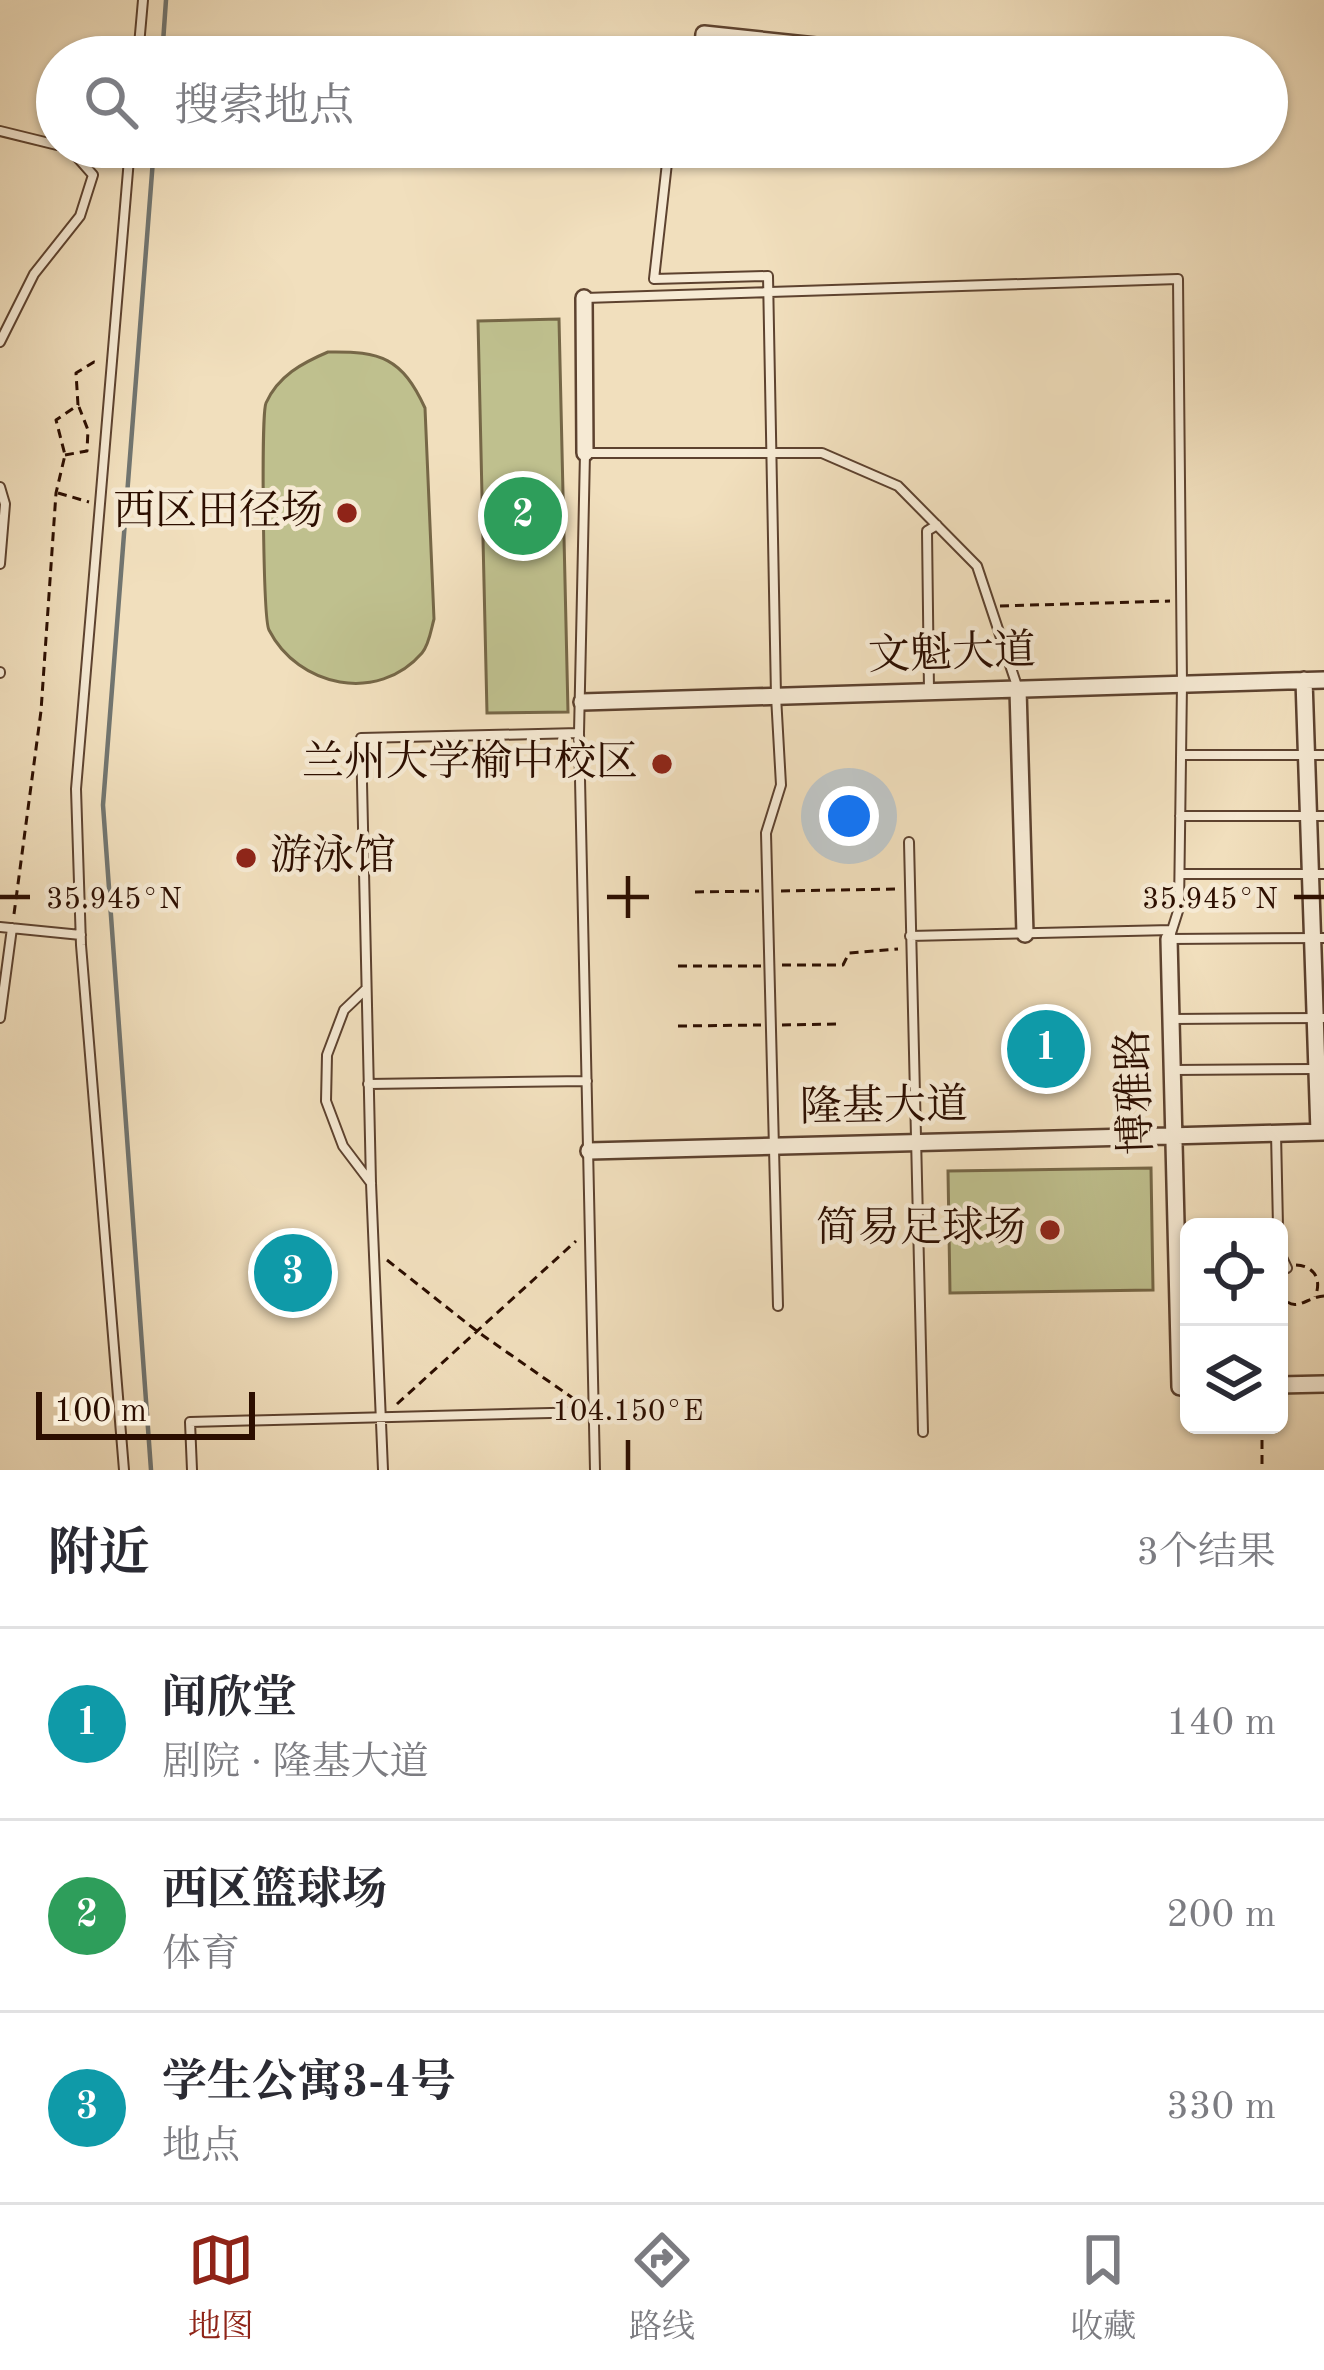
<!DOCTYPE html>
<html lang="zh">
<head>
<meta charset="utf-8">
<style>
  :root { --surface:#fff; --page:#f7f7f7; --text:#2b2b33; --muted:#7c7c81; --line:#e1e1e2; --accent:#8f2418 }
  body { margin:0; font-family:"Old Standard TT","Noto Serif SC",serif; background:var(--page); color:var(--text) }
  .controls { position:absolute; right:36px; bottom:36px; display:grid; overflow:hidden; border-radius:18px; box-shadow:0 3px 9px #0004 }
  .controls button { width:108px; height:108px; display:grid; place-items:center; padding:0; border:0; border-bottom:3px solid var(--line); background:var(--surface); color:var(--text); font:60px sans-serif }
  .scale { position:absolute; left:36px; bottom:30px; width:219px; box-sizing:border-box; padding-left:12px; border:6px solid #2c0e00; border-top:0; font-size:33px; line-height:42px; white-space:nowrap; color:#2c0e00; -webkit-text-stroke:9px #f6ead4; paint-order:stroke }
  .you { position:absolute; left:849px; top:816px; width:42px; height:42px; margin:-30px; border:9px solid #fff; border-radius:50%; background:#1a73e8; box-shadow:0 0 0 18px #1a73e833 }
  .badge { display:grid; place-items:center; width:78px; height:78px; border-radius:50%; background:var(--accent); color:#fff; font-size:39px; font-weight:700 }
  .pin { position:absolute; translate:-50% -50%; border:6px solid #fff; box-shadow:0 3px 12px #0006 }
  .list { margin:0; padding:0; list-style:none }
  h2 { display:flex; justify-content:space-between; align-items:center; height:156px; margin:0; padding:0 48px; font-size:51px }
  h2 small { font-size:39px; font-weight:400; color:var(--muted) }
  .list li { display:grid; grid-template-columns:78px 1fr auto; gap:36px; align-items:center; box-sizing:border-box; height:192px; padding:0 48px; border-top:3px solid var(--line) }
  .list b { display:block; font-size:45px; white-space:nowrap }
  .list p { margin:0; font-size:39px; white-space:nowrap; color:var(--muted) }
  .list em { font-size:39px; font-style:normal; color:var(--muted) }
  .icon { flex:none; width:66px; height:66px; fill:none; stroke:currentColor; stroke-width:2; stroke-linecap:round; stroke-linejoin:round }
  .map { position:relative; flex:none; width:1324px; height:1470px; overflow:hidden }
  .search { position:absolute; background:var(--surface); box-shadow:0 3px 9px #0004; left:36px; right:36px; top:36px; height:132px; display:flex; align-items:center; gap:30px; box-sizing:border-box; padding:0 42px; border-radius:66px; color:var(--muted); font-size:45px }
  .sheet { height:732px; background:var(--surface) }
  nav { display:flex; justify-content:space-around; align-items:center; box-sizing:border-box; height:168px; border-top:3px solid var(--line); background:var(--surface); font-size:33px; color:var(--muted) }
  nav a { display:grid; justify-items:center; gap:6px }
  nav .on { color:var(--accent) }
  .map>svg:first-child { display:block }
  .green { fill:#bfc08e; stroke:#766747; stroke-width:3 }
  .lines { fill:none; stroke-linecap:round; stroke-linejoin:round }
  .stream { stroke:#717570; stroke-width:4.5 }
  .lane-casing { stroke:#5d422f; stroke-width:12 }
  .street-casing { stroke:#5d422f; stroke-width:20 }
  .path { stroke:#2c0e00; stroke-width:3; stroke-dasharray:9 6; stroke-linecap:butt }
  .lane { stroke:#f6ead4; stroke-width:8 }
  .street { stroke:#f6ead4; stroke-width:15 }
  .ticks { fill:none; stroke:#2c0e00; stroke-width:4.5 }
  .poi-dot { fill:#8f2418; stroke:#f6ead4; stroke-width:4.5 }
  .labels { text-anchor:middle; dominant-baseline:central; stroke-width:9; stroke-linejoin:round; paint-order:stroke }
  .poi-label { font-size:42px; fill:#2c0e00; stroke:#f6ead4; text-anchor:end }
  .street-label { font-size:42px; fill:#2c0e00; stroke:#f6ead4 }
  .ticks-label { font-size:30px; text-anchor:middle; fill:#2c0e00; stroke:#f6ead4; stroke-width:9; stroke-linejoin:round; paint-order:stroke }
</style>
</head>
<body>
<div class="map">
<svg width="1324" height="1470" viewBox="0 0 1324 1470">
  <rect width="100%" height="100%" fill="#f1dfbd"/>
  <filter id="stains"><feTurbulence type="fractalNoise" baseFrequency=".00167" numOctaves="4"/><feColorMatrix values="0 0 0 0 .2 0 0 0 0 .09 0 0 0 0 .02 0 0 0 .5 -.17"/></filter>
  <radialGradient id="worn" r=".72"><stop offset=".6" stop-color="#630" stop-opacity="0"/><stop offset="1" stop-color="#630" stop-opacity=".3"/></radialGradient>
  <path class="green" d="M559 319 568 712 487 713 478 321Z
    M328 352C381 351 402 358 425 408L434 619C431 630 429 645 422 653 378 704 298 687 269 630 263 619 261 414 266 403 278 376 302 363 328 352Z
    M1151 1168 1153 1290 950 1293 948 1171Z"/>
  <g class="lines">
    <path class="stream" d="M162 57 166 0
      M151 1470 103 805 154 147"/>
    <g class="lane-casing">
      <path id="lane" d="M138 57 143 0
        M0 131 57 145
        M694 147 693 153 668 154 654 279 768 276 776 696 781 785 766 833 778 1306
        M585 298 1178 279 1182 684 1179 908 1172 930
        M0 342 34 274 80 216 93 175 70 149 62 147
        M0 487 5 504 0 564
        M0 672V673
        M929 690 927 531 937 525
        M579 733 585 453H822L898 486 977 566 1018 689
        M1181 755H1324
        M1180 816H1324
        M909 842 923 1432
        M1180 874H1324
        M0 927 81 935
        M910 936 1172 930 1169 939 1324 938
        M365 990 344 1010 327 1055 326 1101 343 1146 371 1183
        M0 1018 12 928
        M1172 1019 1324 1018
        M1174 1070 1315 1069
        M368 1084 587 1081
        M1276 1133 1278 1227
        M1279 1251 1287 1268
        M124 1470 81 945 76 789 130 147
        M192 1470 190 1422 593 1412
        M383 1470 371 1183 361 738 579 733 595 1470"/>
    </g>
    <g class="street-casing">
      <path id="street" d="M702 57 704 34 835 48 833 57
        M584 298 585 453
        M1304 680 1319 1132
        M1018 689 1025 934
        M582 702 1324 680
        M1169 939 1180 1387H1189
        M589 1151 1324 1132
        M1279 1385 1324 1384"/>
    </g>
    <path class="path" d="M65 455 87 451 88 430 79 407
      M58 493 89 502
      M1000 606 1170 601
      M781 891 897 889
      M695 892 759 891
      M14 914 41 711 56 493 65 455 56 420 78 405 76 373 94 362 99 363
      M782 965H843L849 953 898 949
      M678 966H761
      M782 1025 837 1024
      M678 1026 761 1025
      M387 1260 478 1332 577 1401
      M1296 1265C1315 1266 1322 1280 1315 1297
      M1279 1290C1292 1318 1305 1297 1324 1296
      M397 1404 576 1241
      M1262 1425V1470"/>
    <use href="#lane" class="lane"/>
    <use href="#street" class="street"/>
  </g>
  <path class="ticks" d="M628 876V918M0 897H30M607 897H649M1294 897H1324M628 1440V1470"/>
  <g class="poi-dot">
    <circle cx="347" cy="513" r="12"/>
    <circle cx="662" cy="764" r="12"/>
    <circle cx="246" cy="858" r="12"/>
    <circle cx="1050" cy="1230" r="12"/>
  </g>
  <g class="labels">
    <g class="poi-label">
      <text x="323" y="513">西区田径场</text>
      <text x="638" y="764">兰州大学榆中校区</text>
      <text x="270" y="858" text-anchor="start">游泳馆</text>
      <text x="1026" y="1230">简易足球场</text>
    </g>
    <g class="street-label">
      <text transform="translate(952 655) rotate(-2)">文魁大道</text>
      <text transform="translate(1137 1092) rotate(-92)">博雅路</text>
      <text transform="translate(884 1108) rotate(-1)">隆基大道</text>
    </g>
  </g>
  <g class="ticks-label">
    <text x="114" y="908">35.945°N</text>
    <text x="1210" y="908">35.945°N</text>
    <text x="628" y="1420">104.150°E</text>
  </g>
  <rect width="100%" height="100%" filter="url(#stains)"/>
  <rect width="100%" height="100%" fill="url(#worn)"/>
</svg>
<div class="controls">
<button><svg class="icon" aria-label="locate" viewBox="0 0 24 24"><circle cx="12" cy="12" r="6"/><path d="M12 2v4M12 18v4M2 12h4M18 12h4"/></svg></button>
<button><svg class="icon" aria-label="layers" viewBox="0 0 24 24"><path d="M12 4l9 5-9 5-9-5zM3 14l9 5 9-5"/></svg></button>
</div>
<div class="scale">100 m</div>
<div class="you"></div>
<div class="pin badge" style="left:1046px;top:1049px;background:#0f9aa8">1</div>
<div class="pin badge" style="left:523px;top:516px;background:#2e9e5b">2</div>
<div class="pin badge" style="left:293px;top:1273px;background:#0f9aa8">3</div>
<div class="search"><svg class="icon" aria-label="search" viewBox="0 0 24 24"><circle cx="10" cy="10" r="6"/><path d="M15 15l6 6"/></svg>搜索地点</div>
</div>
<section class="sheet">
<h2>附近<small>3个结果</small></h2>
<ul class="list">
<li><span class="badge" style="background:#0f9aa8">1</span><div><b>闻欣堂</b><p>剧院 · 隆基大道</p></div><em>140 m</em></li>
<li><span class="badge" style="background:#2e9e5b">2</span><div><b>西区篮球场</b><p>体育</p></div><em>200 m</em></li>
<li><span class="badge" style="background:#0f9aa8">3</span><div><b>学生公寓3-4号</b><p>地点</p></div><em>330 m</em></li>
</ul>
</section>
<nav>
<a class="on"><svg class="icon" aria-label="map" viewBox="0 0 24 24"><path d="M3 6l6-2 6 2 6-2v14l-6 2-6-2-6 2zM9 4v14M15 6v14"/></svg>地图</a>
<a><svg class="icon" aria-label="directions" viewBox="0 0 24 24"><path d="M12 3l9 9-9 9-9-9zM9 14v-3h6M13 9l2 2-2 2"/></svg>路线</a>
<a><svg class="icon" aria-label="saved" viewBox="0 0 24 24"><path d="M7 4h10v16l-5-4-5 4z"/></svg>收藏</a>
</nav>
</body>
</html>
